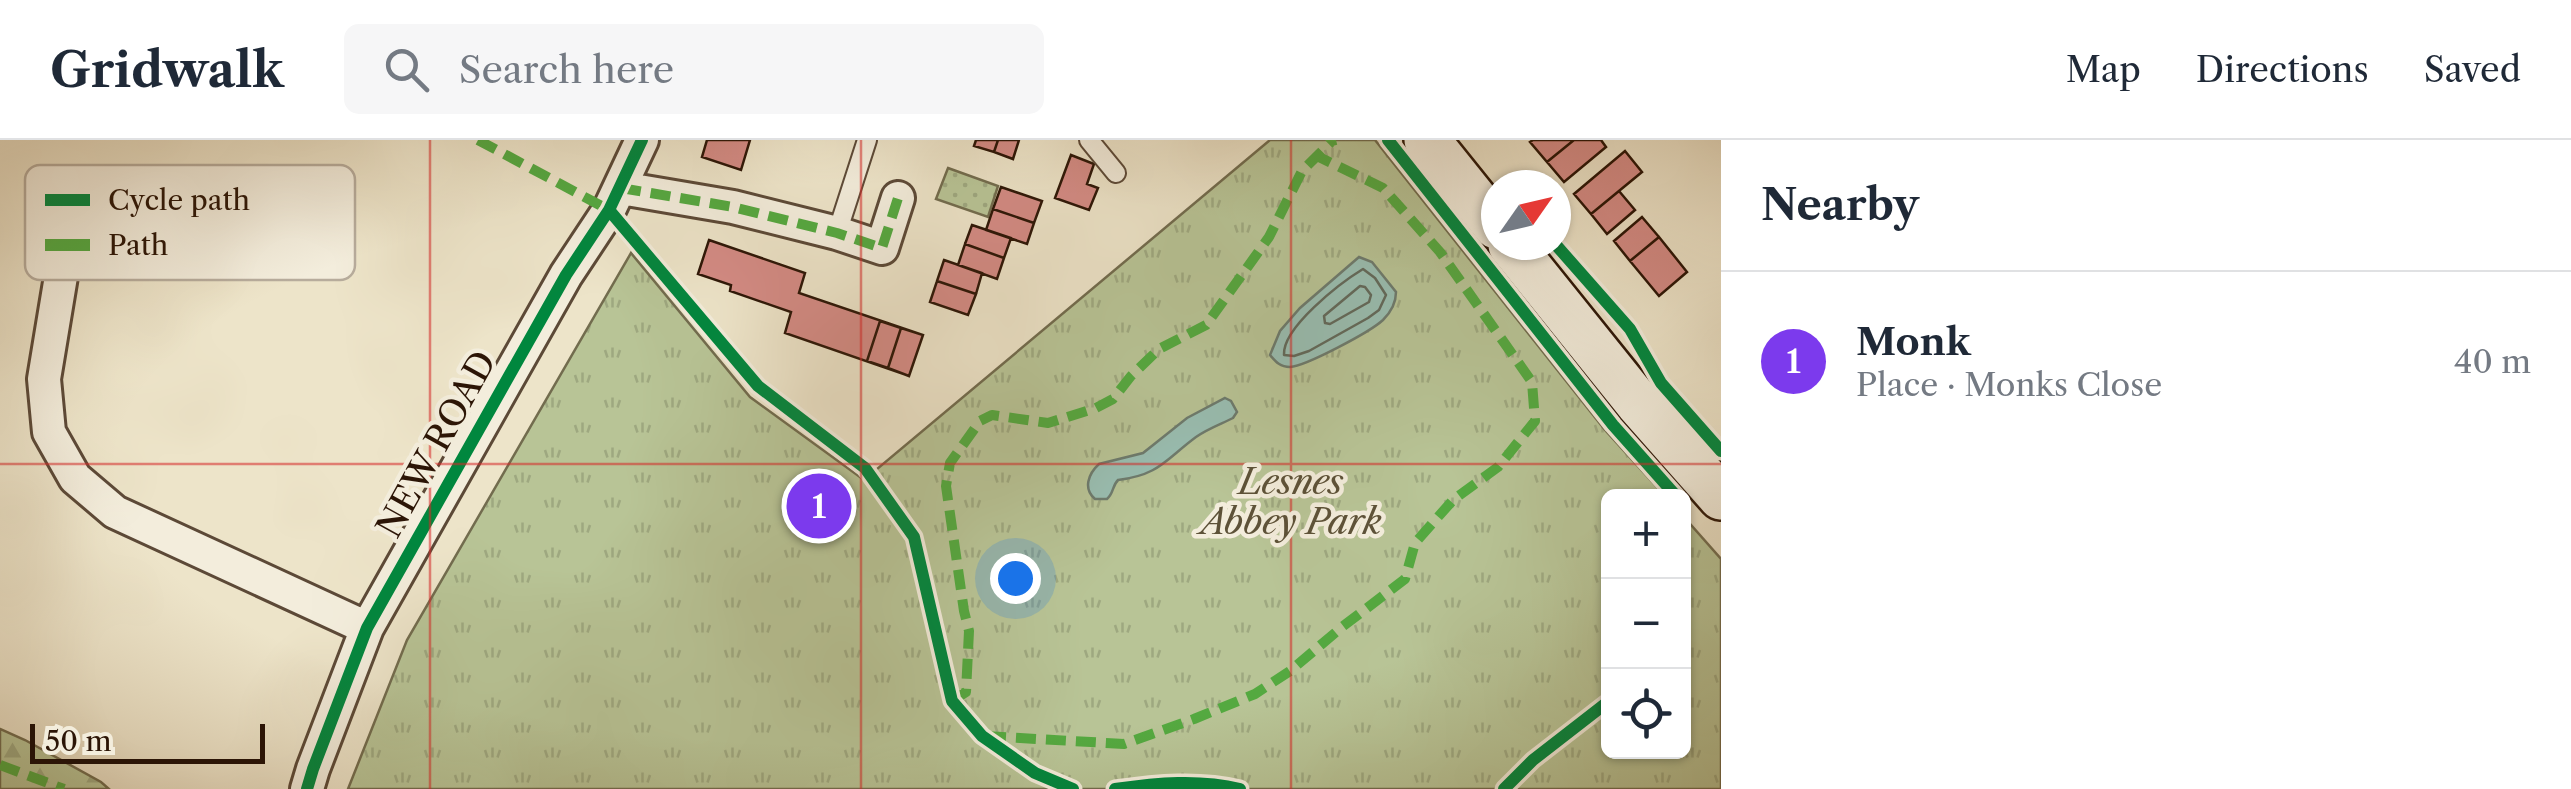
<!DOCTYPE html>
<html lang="en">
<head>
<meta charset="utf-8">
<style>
  :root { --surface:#fff; --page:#f6f6f7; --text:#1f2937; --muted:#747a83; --line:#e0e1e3; --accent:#7c3aed }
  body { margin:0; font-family:"Libre Caslon Text",serif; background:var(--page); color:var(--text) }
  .controls { position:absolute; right:30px; bottom:30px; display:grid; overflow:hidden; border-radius:15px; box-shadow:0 2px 8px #0004 }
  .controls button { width:90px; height:90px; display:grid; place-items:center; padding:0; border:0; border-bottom:2px solid var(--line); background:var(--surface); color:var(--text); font:50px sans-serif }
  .compass { position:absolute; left:1481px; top:30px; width:90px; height:90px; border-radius:50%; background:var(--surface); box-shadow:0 2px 8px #0004; rotate:56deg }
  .scale { position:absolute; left:30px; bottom:25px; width:235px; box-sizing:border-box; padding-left:10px; border:5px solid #2c1506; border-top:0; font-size:28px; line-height:35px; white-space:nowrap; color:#2c1506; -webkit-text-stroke:8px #f3eddc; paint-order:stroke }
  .you { position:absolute; left:1015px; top:438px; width:35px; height:35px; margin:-25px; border:8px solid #fff; border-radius:50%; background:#1a73e8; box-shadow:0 0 0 15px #1a73e833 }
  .badge { display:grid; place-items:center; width:65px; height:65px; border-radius:50%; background:var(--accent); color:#fff; font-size:32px; font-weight:700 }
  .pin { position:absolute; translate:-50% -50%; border:5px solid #fff; box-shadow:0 2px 10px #0006 }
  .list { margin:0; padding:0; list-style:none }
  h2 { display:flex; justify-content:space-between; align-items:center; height:130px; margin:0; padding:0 40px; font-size:42px }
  h2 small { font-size:32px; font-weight:400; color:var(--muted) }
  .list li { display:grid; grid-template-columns:65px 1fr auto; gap:30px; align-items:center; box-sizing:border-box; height:180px; padding:0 40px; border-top:2px solid var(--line) }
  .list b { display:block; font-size:38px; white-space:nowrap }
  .list p { margin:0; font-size:32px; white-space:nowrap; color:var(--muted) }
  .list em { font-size:32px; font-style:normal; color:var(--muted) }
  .icon { flex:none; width:55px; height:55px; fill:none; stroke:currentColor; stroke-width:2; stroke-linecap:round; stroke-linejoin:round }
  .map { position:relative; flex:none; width:1721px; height:649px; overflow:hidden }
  header { display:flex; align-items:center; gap:60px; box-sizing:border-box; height:140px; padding:0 50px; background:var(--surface); border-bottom:2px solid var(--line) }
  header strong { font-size:48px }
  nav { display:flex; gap:55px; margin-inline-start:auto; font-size:35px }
  .search { width:700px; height:90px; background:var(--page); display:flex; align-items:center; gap:25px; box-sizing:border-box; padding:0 35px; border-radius:15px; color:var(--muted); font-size:38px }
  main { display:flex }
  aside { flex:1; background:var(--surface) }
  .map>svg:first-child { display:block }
  .grass { fill:url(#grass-dots); stroke:#726c4e; stroke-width:2.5 }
  .forest { fill:url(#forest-firs); stroke:#726c4e; stroke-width:2.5 }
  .park { fill:url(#park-tufts); stroke:#726c4e; stroke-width:2.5 }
  .water { fill:#99bfb3; stroke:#6d7b6e; stroke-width:2.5 }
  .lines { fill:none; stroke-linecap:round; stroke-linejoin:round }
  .shore { stroke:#626a5c; stroke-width:2.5 }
  .building { fill:#d48b85; stroke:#2c1506; stroke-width:2.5 }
  .lane-casing { stroke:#5c4937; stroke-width:22 }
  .street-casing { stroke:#5c4937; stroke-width:38 }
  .secondary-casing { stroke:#2c1506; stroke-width:50 }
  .lane { stroke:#f3eddc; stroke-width:18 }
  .street { stroke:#f3eddc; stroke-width:32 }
  .secondary { stroke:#f3eddc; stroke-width:45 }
  .quiet { stroke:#54a940; stroke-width:10; stroke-dasharray:20 10; stroke-linecap:butt }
  .cycleway-casing { stroke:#f3eddc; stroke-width:19 }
  .cycleway { stroke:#00873e; stroke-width:12 }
  .grid { fill:none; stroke:#d62828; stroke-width:2.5; stroke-opacity:0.55 }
  .labels { text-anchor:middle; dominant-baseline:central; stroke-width:9; stroke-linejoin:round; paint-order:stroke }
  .street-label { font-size:35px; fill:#2c1506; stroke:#f3eddc }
  .park-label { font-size:35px; font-style:italic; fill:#5d5238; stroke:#f3eddc }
  .key { fill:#f3eddc; stroke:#b7ac9c; stroke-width:2.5 }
  .key-label { font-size:28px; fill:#2c1506 }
</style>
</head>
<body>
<header>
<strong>Gridwalk</strong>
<div class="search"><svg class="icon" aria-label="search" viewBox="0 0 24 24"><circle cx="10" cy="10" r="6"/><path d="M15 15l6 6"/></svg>Search here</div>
<nav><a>Map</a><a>Directions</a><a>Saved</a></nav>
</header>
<main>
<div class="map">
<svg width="1721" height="649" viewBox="0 0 1721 649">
  <defs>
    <pattern id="grass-dots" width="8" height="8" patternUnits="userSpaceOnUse" patternTransform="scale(2.5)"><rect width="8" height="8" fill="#b8c496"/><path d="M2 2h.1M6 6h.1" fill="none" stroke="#9ea880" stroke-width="1.8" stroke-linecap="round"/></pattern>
    <pattern id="forest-firs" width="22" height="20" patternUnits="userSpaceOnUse" patternTransform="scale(2.5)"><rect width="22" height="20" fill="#b8c496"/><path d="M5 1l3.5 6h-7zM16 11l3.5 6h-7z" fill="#9ea880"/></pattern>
    <pattern id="park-tufts" width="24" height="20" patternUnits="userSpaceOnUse" patternTransform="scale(2.5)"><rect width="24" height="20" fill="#b8c496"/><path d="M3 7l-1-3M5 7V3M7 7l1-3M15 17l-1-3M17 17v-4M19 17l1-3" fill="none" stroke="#9ea880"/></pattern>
  </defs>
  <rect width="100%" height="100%" fill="#ede4c9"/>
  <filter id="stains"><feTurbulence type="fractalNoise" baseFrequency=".002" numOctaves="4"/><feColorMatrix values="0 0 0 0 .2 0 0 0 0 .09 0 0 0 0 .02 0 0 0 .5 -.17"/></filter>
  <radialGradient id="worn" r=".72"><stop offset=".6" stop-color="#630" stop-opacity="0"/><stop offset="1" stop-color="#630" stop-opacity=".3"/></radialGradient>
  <path class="grass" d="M948 28 998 46 988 77 936 59Z"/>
  <path class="forest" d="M0 589 25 600 101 642 109 649H0Z"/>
  <path class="park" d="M1270 0H1375L1605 290 1665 356 1609 357V612H1684V377L1721 419V649H348L407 500 631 113 750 257 864 340Z"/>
  <path class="water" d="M1359 117 1372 122 1396 152C1396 163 1391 172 1383 180 1370 192 1306 226 1290 227 1280 227 1276 222 1270 215L1280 191 1300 168Z
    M1225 258 1231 261 1237 272 1233 278C1221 284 1207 289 1196 297 1165 320 1159 335 1118 340 1112 346 1114 353 1107 359H1095C1083 349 1088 334 1099 324L1143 313 1187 278Z"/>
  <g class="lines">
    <path class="shore" d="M1363 129 1375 138 1386 155 1379 170 1368 178 1309 211 1294 216 1284 215C1282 188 1340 143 1363 129Z
      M1360 146 1365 147 1371 155 1369 162 1330 184 1325 183 1324 176Z"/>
  </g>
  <path class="building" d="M707 0H750L741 30 702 17Z
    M976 0H998L994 12 974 6Z
    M998 0H1019L1013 19 994 12Z
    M1533 0H1574L1547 22 1530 2Z
    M1574 0H1601L1606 7 1564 42 1547 22Z
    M1625 11 1642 32 1591 74 1574 54Z
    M1071 15 1094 24 1087 44 1098 48 1089 70 1055 58Z
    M1001 47 1042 61 1034 83 993 69Z
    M1619 51 1635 70 1607 94 1591 74Z
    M993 69 1034 83 1027 104 986 90Z
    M1642 77 1659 97 1630 121 1614 101Z
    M972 85 1011 98 1004 118 965 104Z
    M1659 97 1687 132 1659 156 1630 121Z
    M709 100 805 133 799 153 923 195 909 236 785 193 791 172 730 151 731 145 698 134Z
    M965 104 1004 118 997 139 958 125Z
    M944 120 982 133 976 154 937 141Z
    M937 141 976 154 968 175 930 162Z
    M880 181 901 188 888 228 867 221Z
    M901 188 923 195 909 236 888 228Z"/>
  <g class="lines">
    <g class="lane-casing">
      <path id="lane" d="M1089 0 1116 33
        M837 93 867 0"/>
    </g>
    <g class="street-casing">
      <path id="street" d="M621 48 733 67 837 93 882 108 898 58
        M68 94 44 239 49 292 75 338 115 372 367 488
        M307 649 313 629 367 488 566 135 609 70 642 0"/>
    </g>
    <g class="secondary-casing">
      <path id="secondary" d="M1427 0 1496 86
        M1511 105 1638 263 1721 357"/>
    </g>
    <use href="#lane" class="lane"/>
    <use href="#street" class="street"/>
    <use href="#secondary" class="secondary"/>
    <path class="quiet" d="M478 0 609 70
      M621 48 733 67 837 93 882 108 898 58
      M952 561 966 552 969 491 964 471 946 346 950 323 980 281 992 275 1048 283 1096 268 1113 259 1131 236 1159 209 1206 185 1269 97 1302 31 1332 1 1336 0
      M986 596 1124 604 1194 579 1255 554 1290 531 1342 487 1405 439 1415 403 1453 360 1498 327 1535 281 1532 242 1440 112 1383 48 1317 16
      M0 625 64 649"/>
    <g class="cycleway-casing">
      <path id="cycleway" d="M1388 0 1613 285 1677 357
        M609 70 758 246 865 328 914 397 952 561 982 596 1035 633 1073 649
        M1556 105 1630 189 1661 243 1721 311
        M307 649 313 629 367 488 566 135 609 70 642 0
        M1115 649C1157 643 1199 639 1240 649
        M1504 649 1533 620 1609 561"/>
    </g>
    <use href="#cycleway" class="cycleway"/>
  </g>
  <path class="grid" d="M430 0V649M861 0V649M1291 0V649M0 324H1721"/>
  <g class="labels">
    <g class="street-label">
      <text transform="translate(436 304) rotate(-61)">NEW ROAD</text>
    </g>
    <g class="park-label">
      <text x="1291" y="341">Lesnes<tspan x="1291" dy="40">Abbey Park</tspan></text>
    </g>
  </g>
  <rect x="25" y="25" width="330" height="115" rx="15" class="key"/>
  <rect x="45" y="54" width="45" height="12" fill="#00873e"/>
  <rect x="45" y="99" width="45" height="12" fill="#54a940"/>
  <g class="key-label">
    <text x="108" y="70">Cycle path</text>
    <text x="108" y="115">Path</text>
  </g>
  <rect width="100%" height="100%" filter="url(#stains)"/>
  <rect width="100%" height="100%" fill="url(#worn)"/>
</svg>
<div class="controls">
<button>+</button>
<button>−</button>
<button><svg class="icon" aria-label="locate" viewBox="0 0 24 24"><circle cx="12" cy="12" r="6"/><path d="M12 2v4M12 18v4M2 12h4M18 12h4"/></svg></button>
</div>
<svg class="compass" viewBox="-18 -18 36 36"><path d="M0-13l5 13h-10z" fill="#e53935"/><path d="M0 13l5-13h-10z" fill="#747a83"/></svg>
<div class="scale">50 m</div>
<div class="you"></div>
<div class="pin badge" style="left:819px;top:366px">1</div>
</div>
<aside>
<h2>Nearby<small></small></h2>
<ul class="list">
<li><span class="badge">1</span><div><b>Monk</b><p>Place · Monks Close</p></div><em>40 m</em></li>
</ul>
</aside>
</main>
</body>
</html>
